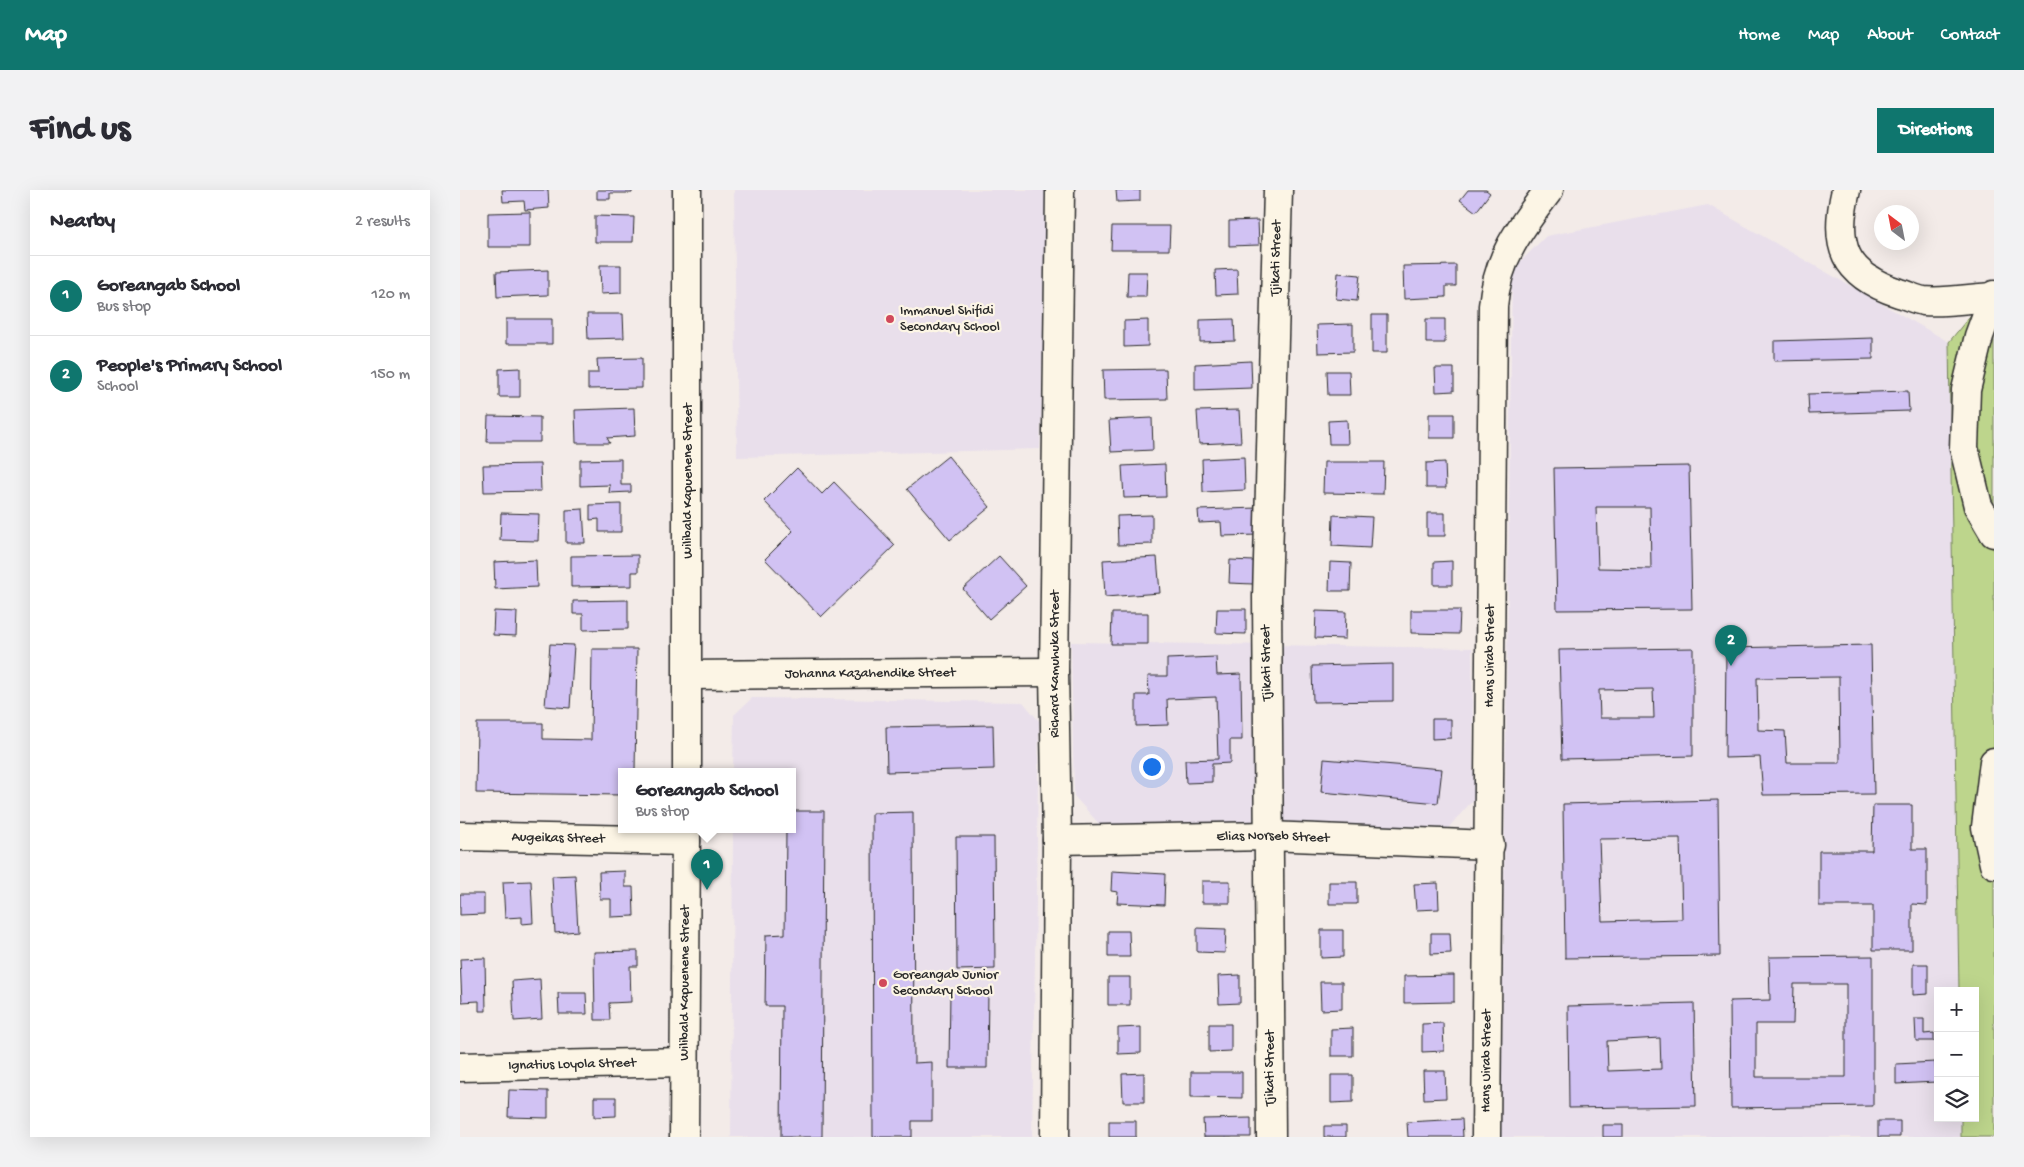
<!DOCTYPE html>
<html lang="en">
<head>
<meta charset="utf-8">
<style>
  :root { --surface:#fff; --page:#f2f2f3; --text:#2b2b33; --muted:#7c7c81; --line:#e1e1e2; --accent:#0f766e }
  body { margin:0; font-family:"Gochi Hand",sans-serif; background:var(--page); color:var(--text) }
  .controls { position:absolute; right:15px; bottom:15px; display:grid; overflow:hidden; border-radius:0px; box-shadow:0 5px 20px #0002 }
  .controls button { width:45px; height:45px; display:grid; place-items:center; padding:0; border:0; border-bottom:1px solid var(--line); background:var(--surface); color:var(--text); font:25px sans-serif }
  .compass { position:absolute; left:1414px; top:15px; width:45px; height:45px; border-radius:50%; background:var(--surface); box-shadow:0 5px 20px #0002; rotate:328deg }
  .you { position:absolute; left:691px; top:576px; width:18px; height:18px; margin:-12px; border:4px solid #fff; border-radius:50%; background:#1a73e8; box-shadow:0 0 0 8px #1a73e833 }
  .badge { display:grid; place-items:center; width:32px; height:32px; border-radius:50%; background:var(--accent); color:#fff; font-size:16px; font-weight:700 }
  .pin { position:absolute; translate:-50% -41px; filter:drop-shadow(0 1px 2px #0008) }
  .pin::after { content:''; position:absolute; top:26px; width:18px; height:15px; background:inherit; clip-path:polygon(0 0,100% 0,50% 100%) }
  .popup { position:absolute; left:158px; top:578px; width:178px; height:65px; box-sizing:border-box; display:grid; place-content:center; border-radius:0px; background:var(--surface); filter:drop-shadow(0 1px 4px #0005); font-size:16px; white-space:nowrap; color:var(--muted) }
  .popup b { font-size:19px; color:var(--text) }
  .popup::after { content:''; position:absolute; left:50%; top:100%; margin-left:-10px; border:10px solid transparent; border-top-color:var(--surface) }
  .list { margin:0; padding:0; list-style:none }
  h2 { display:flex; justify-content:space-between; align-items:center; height:65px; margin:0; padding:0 20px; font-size:21px }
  h2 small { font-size:16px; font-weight:400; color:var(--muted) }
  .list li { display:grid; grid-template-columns:32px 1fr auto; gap:15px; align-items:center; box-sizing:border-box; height:80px; padding:0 20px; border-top:1px solid var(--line) }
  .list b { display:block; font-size:19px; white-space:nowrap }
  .list p { margin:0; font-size:16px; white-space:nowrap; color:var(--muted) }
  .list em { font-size:16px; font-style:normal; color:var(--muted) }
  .icon { flex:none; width:28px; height:28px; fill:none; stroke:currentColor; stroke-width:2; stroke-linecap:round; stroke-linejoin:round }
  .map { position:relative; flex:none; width:1534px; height:947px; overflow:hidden; border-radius:0px }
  header { display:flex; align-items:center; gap:30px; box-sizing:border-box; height:70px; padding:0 25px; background:var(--accent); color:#fff }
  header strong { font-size:24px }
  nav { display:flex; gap:28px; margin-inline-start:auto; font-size:18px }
  .intro { display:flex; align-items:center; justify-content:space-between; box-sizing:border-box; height:120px; padding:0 30px }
  h1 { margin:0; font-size:35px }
  .button { padding:12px 22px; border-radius:0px; background:var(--accent); color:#fff; font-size:18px; font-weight:700 }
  main { display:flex; gap:30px; padding:0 30px }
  aside { flex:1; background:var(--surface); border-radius:0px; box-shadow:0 5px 20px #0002 }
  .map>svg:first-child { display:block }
  .built { fill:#e9dfeb }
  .green { fill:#bdd58c; stroke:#74805c }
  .building { fill:#d1c2f3; stroke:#2b2b2b; fill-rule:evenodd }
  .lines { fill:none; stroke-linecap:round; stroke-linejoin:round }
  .minor-casing { stroke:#2b2b2b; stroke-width:31 }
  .minor { stroke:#fcf5e5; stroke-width:28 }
  .poi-dot { fill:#d1495b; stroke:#fcf5e5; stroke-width:2 }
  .labels { text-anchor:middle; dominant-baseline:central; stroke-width:4.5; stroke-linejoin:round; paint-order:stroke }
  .street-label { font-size:14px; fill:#2b2b2b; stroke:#fcf5e5 }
  .poi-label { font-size:14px; fill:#2b2b2b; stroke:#fcf5e5; text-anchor:start }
</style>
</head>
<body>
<header>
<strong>Map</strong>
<nav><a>Home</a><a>Map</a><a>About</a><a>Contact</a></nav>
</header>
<div class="intro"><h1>Find us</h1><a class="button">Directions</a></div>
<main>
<aside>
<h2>Nearby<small>2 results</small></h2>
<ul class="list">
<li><span class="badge">1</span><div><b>Goreangab School</b><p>Bus stop</p></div><em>120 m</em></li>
<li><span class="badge">2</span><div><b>People's Primary School</b><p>School</p></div><em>150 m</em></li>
</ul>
</aside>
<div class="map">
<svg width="1534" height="947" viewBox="0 0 1534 947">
  <rect width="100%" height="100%" fill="#f3ebe8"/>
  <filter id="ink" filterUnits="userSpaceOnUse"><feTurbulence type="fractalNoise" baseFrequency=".02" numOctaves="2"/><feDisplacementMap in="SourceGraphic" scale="10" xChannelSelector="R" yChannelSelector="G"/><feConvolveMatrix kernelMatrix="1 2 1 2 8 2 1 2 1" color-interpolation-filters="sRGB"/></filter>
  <g filter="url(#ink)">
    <path class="built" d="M274 0H589L580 259 277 267Z
      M1248 15 1489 152 1499 801H1478V928H1501V947H1041L1052 80 1086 46Z
      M611 452 1012 458 1014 609 988 638 836 633 641 636 614 606Z
      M292 508 563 512 579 531 572 947H271L273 639H332V581H273L274 525Z"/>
    <path class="green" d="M1534 96V947H1501V928H1515V801H1499L1489 152Z"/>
    <path class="building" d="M42 0H88L89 18 65 20 64 11 43 12Z
      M137 0H172V3H150V9H137Z
      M656 0H680V11L657 12Z
      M1008 0H1026L1030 3 1016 22 1000 10Z
      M70 22V57H28V23Z
      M135 26 174 27 173 52H135Z
      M798 30 799 55 769 56V31Z
      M652 36H710L709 60H651Z
      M140 75H161V103L141 104Z
      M996 75V96H986V107L944 109 943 76Z
      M777 79 778 104 756 105 755 80Z
      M88 80V105L37 107 36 82Z
      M668 82H687L686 107H667Z
      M878 83 900 85 897 111 876 109Z
      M127 124H163L164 148 128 149Z
      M912 125H927V163H912Z
      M46 129H92V154H46Z
      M774 129 775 151 740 152V130Z
      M966 129H985V153H966Z
      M688 130V156L664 157V131Z
      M893 134V162L858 163 857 135Z
      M1413 148V169L1314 171V151Z
      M182 168V198L128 199V183H138L137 169Z
      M791 171 792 198 735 200V174Z
      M60 178V207H39V179Z
      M975 178H994V201L976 202Z
      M706 179 707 209 644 210 643 180Z
      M867 181H889L890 205H868Z
      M1448 201 1449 221 1349 224 1348 204Z
      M174 218 175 246 147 248 150 253H116L115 220Z
      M779 220 781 252 739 254 737 221Z
      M969 224H994V248H969Z
      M28 226 80 227V252H27Z
      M692 228 693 260 651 262 649 230Z
      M887 230 888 254H869L868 231Z
      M488 266 530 317 490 350 447 299Z
      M784 267 785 300 743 302 742 269Z
      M161 269V295H171V302L149 303 150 295 120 296V270Z
      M864 272H924L923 304 863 303Z
      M985 272 986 298H966V273Z
      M80 274 81 301 24 302 23 275Z
      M705 274 706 307 664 308 662 276Z
      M1229 276 1232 419 1097 420 1094 278ZM1136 317H1190L1191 379 1138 378Z
      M337 278 362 304 374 292 435 355 361 427 305 369 333 341 304 311Z
      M161 314V342H139V329L130 330V315Z
      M797 318 798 345 762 346 761 332 739 333 738 320Z
      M123 319 125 353H106V320Z
      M41 323 79 324 78 351 40 350Z
      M967 323H985V346H967Z
      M692 325V354L658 355 657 326Z
      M873 325 912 327 910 358 872 356Z
      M178 365V382H172V396L111 397V366Z
      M539 366 566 396 529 429 503 399Z
      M697 367 700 403 645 407 643 370Z
      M76 370 77 397 35 399 34 372Z
      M770 370 794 371 793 394 769 393Z
      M992 371V395H974V372Z
      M870 372 891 373 890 401H869Z
      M168 410V439L123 440V424H113V411Z
      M757 419H786V444L756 443Z
      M951 420H1000L999 444 951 443Z
      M34 421 57 422 56 446 33 445Z
      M856 421 886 422 885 449 855 448Z
      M652 423H688V454H651Z
      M90 454 114 455 110 518 85 516Z
      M1411 455 1414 604 1303 605 1300 567 1265 568 1266 458ZM1379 487 1380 573H1327L1325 541 1298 540 1297 488Z
      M1233 458V566L1102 569 1099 460ZM1193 499 1194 528H1140L1139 500Z
      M132 459H177L175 581H162V605L16 603 17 533H83V549L131 550Z
      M756 467 757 485 781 484 782 550H770V573L752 574V592L726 593 725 570 758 569 756 507 707 509 708 535 676 536V505H689L688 486H707V469Z
      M933 474V511L853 512 852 476Z
      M972 529H991V548L972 549Z
      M533 535 534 579 427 582 426 537Z
      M864 569 982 579 978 613 861 602Z
      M1258 610 1260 766 1105 768 1103 614ZM1220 648 1222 729 1142 731 1139 649Z
      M1413 615H1452V659H1467V715L1452 714V760H1413V716H1359V661H1412Z
      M332 621H364L362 947H321L322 816H305L306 745 325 744 326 639H332Z
      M453 622 454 873 472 872V931H452V947H413L412 623Z
      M496 647H534L535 779 497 780Z
      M165 681V697H173L174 726 151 727V709H140L139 682Z
      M652 681 705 684 704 715 657 713 658 702 651 701Z
      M115 685 118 741 95 743 92 686Z
      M71 691 73 733 62 734V727L45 728 43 692Z
      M742 691H770V713H742Z
      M869 692H897V714H869Z
      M978 693 979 719 956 720 954 694Z
      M0 704H24V724L0 725Z
      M737 738 766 739 765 763 737 762Z
      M861 740H883V767L861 768Z
      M648 741H669L670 767H648Z
      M971 743H990L991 763 971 764Z
      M178 761V776H170L171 812 149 813 150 830H135L134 762Z
      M1413 766V916L1271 918 1270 811 1310 810 1309 767ZM1334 794H1386V887H1296V834H1333Z
      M25 768 26 821H19V811L2 812 0 769Z
      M1453 774H1468V804L1453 805Z
      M780 785V813L759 814 758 786Z
      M994 785V812L944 813V786Z
      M648 787H670V815H648Z
      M80 789 82 829 54 831 52 791Z
      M860 792H882V819L861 820Z
      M490 800H528L527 878H489Z
      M98 803H126L127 824H99Z
      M1234 813 1236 916 1109 918 1108 816ZM1200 848 1201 879 1148 881 1147 851Z
      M1455 829H1464V844L1474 843V851H1456Z
      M983 833 984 861 962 862V834Z
      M749 834H771V861L749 862Z
      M681 837V863L658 864V838Z
      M893 838V866H871V839Z
      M1475 872 1476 892 1436 894V874Z
      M963 881H985L986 908 964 909Z
      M731 882H782V908L731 907Z
      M684 883V912H663L662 884Z
      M871 885H893V912L871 913Z
      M49 900 88 901V928L48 927Z
      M134 907H156V926L134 927Z
      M791 928V947H744L743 929Z
      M1002 929 1003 947H948L947 932Z
      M649 931H676V947H649Z
      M1418 931H1440V947H1418Z
      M1143 935H1163V947H1143Z
      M864 936H886V947H864Z"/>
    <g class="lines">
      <g class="minor-casing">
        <g id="minor">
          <path d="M1386 0C1373 55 1383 85 1439 103 1447 105 1456 110 1464 111 1485 113 1512 108 1533 107"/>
          <path d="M1534 105 1519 146 1506 200 1504 258 1518 316 1534 343"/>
          <path id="s1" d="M228 485 594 482"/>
          <path d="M1534 572 1526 637 1534 674"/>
          <path d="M227 581V0"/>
          <path id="s2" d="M0 646 226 651"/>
          <path id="s3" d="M597 650 809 646 1030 655"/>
          <path id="s4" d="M0 877 224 872"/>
          <path id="s5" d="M224 947 226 639"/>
          <path d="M595 947 597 650 594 482 600 0"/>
          <path id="s6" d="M811 947 807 407 818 0"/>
          <path id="s7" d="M1026 947 1033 116C1037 68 1060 38 1089 0"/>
        </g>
      </g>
      <use href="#minor" class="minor"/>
    </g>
  </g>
  <g class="poi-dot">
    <circle cx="430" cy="129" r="5"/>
    <circle cx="423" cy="793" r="5"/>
  </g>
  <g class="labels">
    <g class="street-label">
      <text stroke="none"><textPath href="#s6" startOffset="879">Tjikati Street</textPath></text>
      <text transform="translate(228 291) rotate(-90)">Wilibald Kapuenene Street</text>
      <text stroke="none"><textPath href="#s7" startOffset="481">Hans Uirab Street</textPath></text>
      <text transform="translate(807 473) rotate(-91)">Tjikati Street</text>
      <text transform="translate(595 474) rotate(-90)">Richard Kamuhuka Street</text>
      <text stroke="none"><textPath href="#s1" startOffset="182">Johanna Kazahendike Street</textPath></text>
      <text stroke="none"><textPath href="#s2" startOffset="98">Augeikas Street</textPath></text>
      <text stroke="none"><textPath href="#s3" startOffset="216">Elias Norseb Street</textPath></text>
      <text stroke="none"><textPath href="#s5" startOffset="154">Wilibald Kapuenene Street</textPath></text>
      <text stroke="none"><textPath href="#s7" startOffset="76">Hans Uirab Street</textPath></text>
      <text stroke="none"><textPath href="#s4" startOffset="112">Ignatius Loyola Street</textPath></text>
      <text transform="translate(810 878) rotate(-90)">Tjikati Street</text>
    </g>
    <g class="poi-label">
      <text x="440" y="121">Immanuel Shifidi<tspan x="440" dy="16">Secondary School</tspan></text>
      <text x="433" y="785">Goreangab Junior<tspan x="433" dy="16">Secondary School</tspan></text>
    </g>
  </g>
</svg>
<div class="controls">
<button>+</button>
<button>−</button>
<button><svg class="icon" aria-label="layers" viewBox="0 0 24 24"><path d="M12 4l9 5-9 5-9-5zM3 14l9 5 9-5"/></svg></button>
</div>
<svg class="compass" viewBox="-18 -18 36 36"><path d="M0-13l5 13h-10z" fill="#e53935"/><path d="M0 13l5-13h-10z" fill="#7c7c81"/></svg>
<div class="you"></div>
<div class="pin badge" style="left:247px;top:700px">1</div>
<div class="popup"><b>Goreangab School</b>Bus stop</div>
<div class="pin badge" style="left:1271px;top:476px">2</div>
</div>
</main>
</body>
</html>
